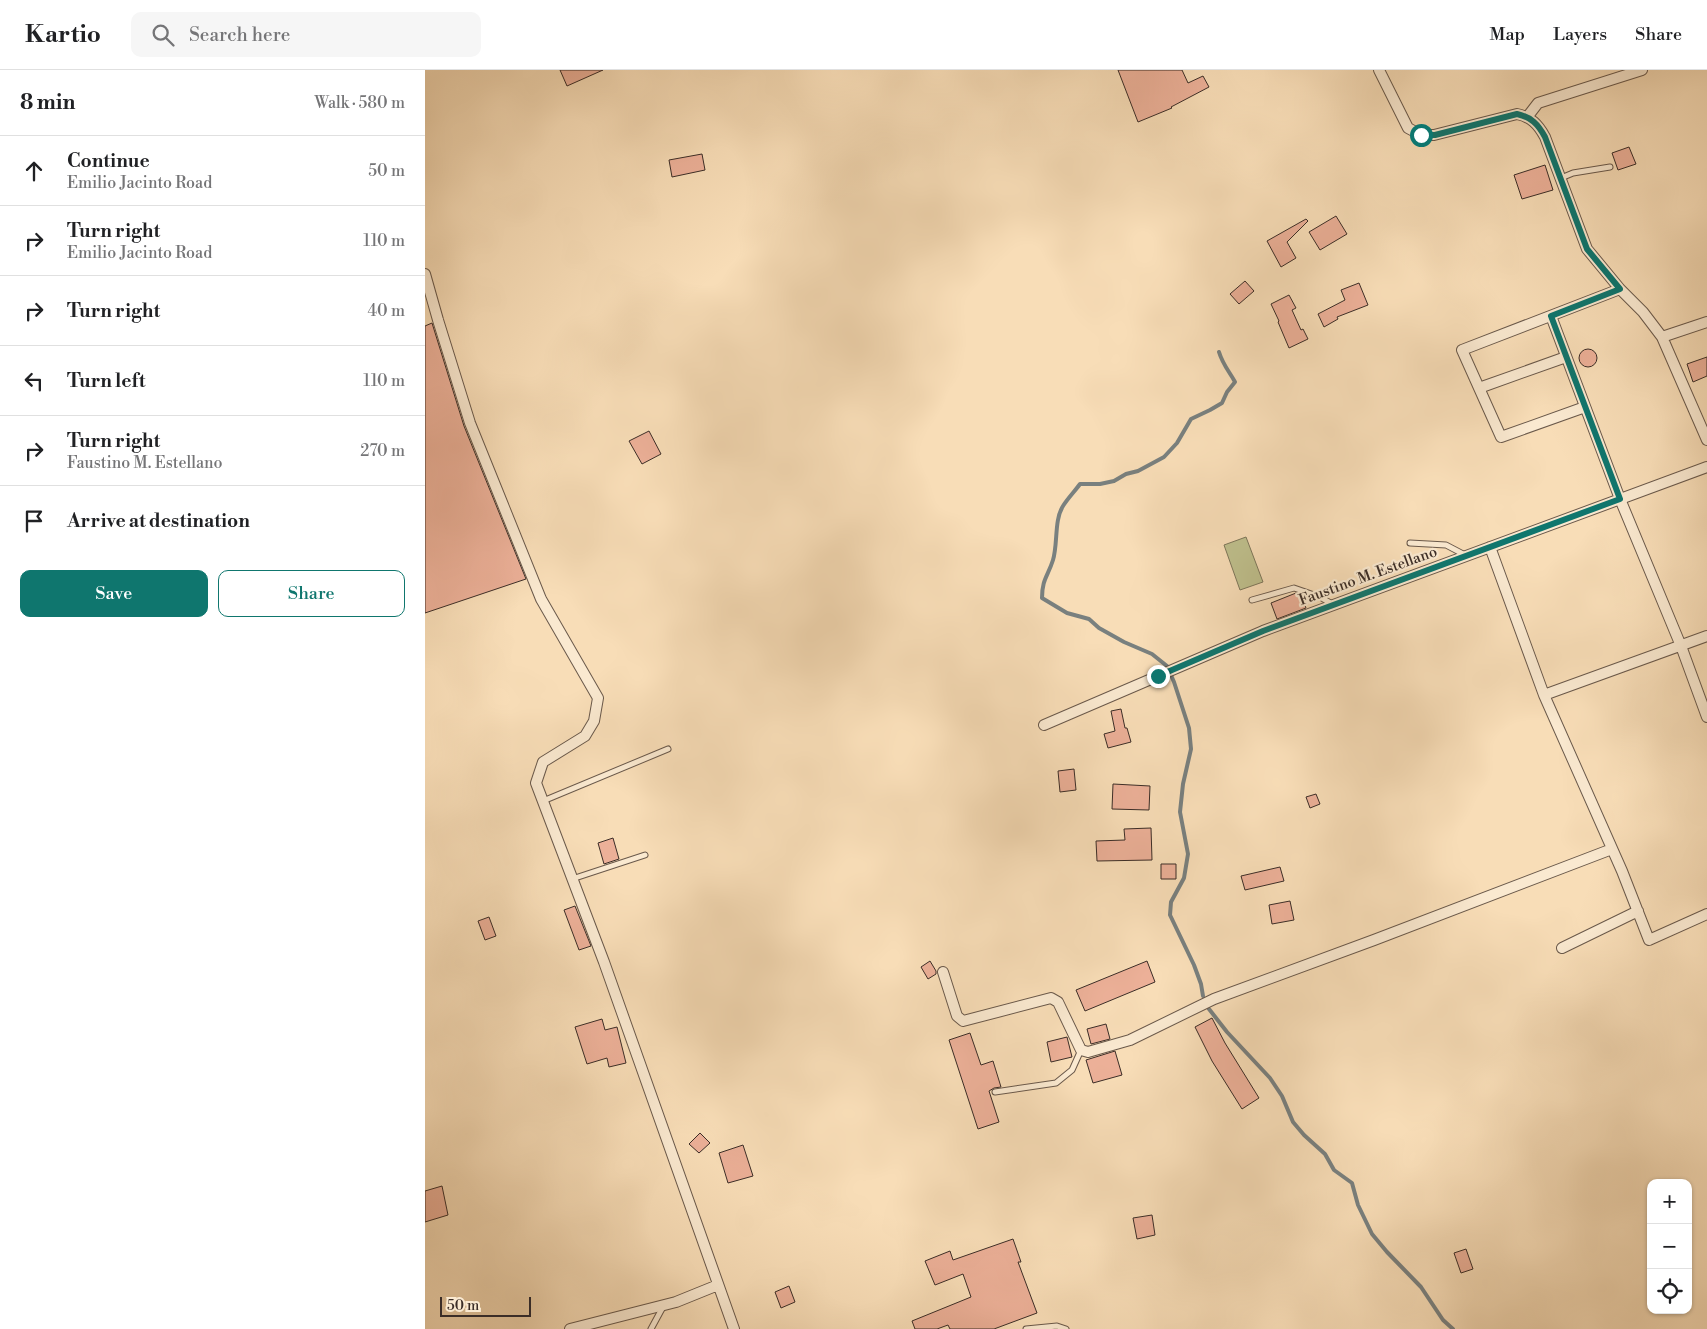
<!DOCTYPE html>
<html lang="en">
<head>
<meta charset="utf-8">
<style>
  :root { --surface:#fff; --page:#f6f6f6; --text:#202124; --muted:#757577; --line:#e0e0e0; --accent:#0f766e }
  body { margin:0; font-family:"Libre Bodoni",serif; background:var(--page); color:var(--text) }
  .controls { position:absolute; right:15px; bottom:15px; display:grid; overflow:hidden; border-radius:10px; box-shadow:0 1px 4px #0004 }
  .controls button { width:45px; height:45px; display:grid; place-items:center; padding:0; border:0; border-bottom:1px solid var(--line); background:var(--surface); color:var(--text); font:25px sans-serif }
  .scale { position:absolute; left:15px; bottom:12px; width:91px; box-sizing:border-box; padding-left:5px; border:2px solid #3b2d27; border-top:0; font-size:14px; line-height:18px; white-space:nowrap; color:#3b2d27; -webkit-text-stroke:4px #fae9d0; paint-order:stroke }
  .stop { position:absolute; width:15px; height:15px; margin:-11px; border:4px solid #0f766e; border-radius:50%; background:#fff }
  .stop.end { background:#0f766e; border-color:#fff; box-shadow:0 1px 5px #0008 }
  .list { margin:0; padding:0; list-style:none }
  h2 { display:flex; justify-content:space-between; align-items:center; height:65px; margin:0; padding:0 20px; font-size:21px }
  h2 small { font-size:16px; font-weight:400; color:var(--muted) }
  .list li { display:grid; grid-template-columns:32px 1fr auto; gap:15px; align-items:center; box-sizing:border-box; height:70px; padding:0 20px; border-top:1px solid var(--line) }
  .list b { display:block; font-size:19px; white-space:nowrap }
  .list p { margin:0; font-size:16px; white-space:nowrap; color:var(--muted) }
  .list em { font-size:16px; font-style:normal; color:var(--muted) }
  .actions { display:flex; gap:10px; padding:15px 20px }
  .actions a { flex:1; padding:11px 0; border:1px solid var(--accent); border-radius:10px; text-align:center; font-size:18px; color:var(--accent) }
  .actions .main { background:var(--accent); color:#fff }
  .icon { flex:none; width:28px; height:28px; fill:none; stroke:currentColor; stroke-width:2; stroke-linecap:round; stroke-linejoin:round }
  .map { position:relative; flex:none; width:1282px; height:1259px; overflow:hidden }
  header { display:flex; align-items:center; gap:30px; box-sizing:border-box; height:70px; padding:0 25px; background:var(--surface); border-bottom:1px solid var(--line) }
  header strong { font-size:24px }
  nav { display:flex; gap:28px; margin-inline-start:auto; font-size:18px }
  .search { width:350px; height:45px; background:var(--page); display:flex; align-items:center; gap:12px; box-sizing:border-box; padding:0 18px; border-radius:10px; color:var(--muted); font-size:19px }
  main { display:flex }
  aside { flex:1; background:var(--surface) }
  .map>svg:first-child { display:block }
  .green { fill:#bfc08d; stroke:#7d765a }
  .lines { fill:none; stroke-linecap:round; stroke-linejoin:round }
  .stream { stroke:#79807f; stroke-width:4 }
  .building { fill:#ecb098; stroke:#3b2d27 }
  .lane-casing { stroke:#6a594b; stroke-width:7 }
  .street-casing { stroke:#6a594b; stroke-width:12 }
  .lane { stroke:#fae9d0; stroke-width:5 }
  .street { stroke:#fae9d0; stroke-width:10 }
  .route { stroke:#0f766e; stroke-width:6 }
  .labels { text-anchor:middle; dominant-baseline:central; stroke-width:4.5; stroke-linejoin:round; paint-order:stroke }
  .street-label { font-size:15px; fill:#3b2d27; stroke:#fae9d0 }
</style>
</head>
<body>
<header>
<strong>Kartio</strong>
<div class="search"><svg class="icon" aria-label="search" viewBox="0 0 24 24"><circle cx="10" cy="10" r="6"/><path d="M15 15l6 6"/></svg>Search here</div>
<nav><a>Map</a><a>Layers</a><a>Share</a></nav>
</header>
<main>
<aside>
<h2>8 min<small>Walk · 580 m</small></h2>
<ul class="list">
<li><svg class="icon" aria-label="ahead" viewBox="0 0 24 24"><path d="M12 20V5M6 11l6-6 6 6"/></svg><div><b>Continue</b><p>Emilio Jacinto Road</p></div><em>50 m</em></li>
<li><svg class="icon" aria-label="right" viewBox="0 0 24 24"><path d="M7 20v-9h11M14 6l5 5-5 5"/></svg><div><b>Turn right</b><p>Emilio Jacinto Road</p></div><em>110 m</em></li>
<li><svg class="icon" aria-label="right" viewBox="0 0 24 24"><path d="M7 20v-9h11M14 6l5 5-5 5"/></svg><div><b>Turn right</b></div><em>40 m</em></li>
<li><svg class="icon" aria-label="left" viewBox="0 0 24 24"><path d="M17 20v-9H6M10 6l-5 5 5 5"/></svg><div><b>Turn left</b></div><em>110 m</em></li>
<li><svg class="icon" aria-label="right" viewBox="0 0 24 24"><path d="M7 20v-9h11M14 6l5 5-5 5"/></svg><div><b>Turn right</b><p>Faustino M. Estellano</p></div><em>270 m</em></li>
<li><svg class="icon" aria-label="arrive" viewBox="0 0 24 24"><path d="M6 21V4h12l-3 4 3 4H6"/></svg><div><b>Arrive at destination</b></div></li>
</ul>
<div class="actions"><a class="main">Save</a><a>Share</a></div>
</aside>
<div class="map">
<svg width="1282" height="1259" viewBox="0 0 1282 1259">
  <rect width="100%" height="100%" fill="#f8ddb7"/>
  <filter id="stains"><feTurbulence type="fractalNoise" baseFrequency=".004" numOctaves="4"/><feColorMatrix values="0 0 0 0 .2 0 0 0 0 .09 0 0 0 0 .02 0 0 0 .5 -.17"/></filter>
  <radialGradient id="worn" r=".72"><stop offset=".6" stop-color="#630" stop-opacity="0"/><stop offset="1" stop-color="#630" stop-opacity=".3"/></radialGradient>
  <path class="green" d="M821 467 838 512 815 520 799 475Z"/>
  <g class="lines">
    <path class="stream" d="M778 926 776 914 769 895 745 845 746 832 759 808 763 784 755 742 758 714 766 679 764 658 749 612 742 596 727 584 699 572 674 558 664 549 642 543 617 528C617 509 623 506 628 490 633 474 629 450 638 436 643 428 650 421 655 414H675L689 411 701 404 713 401 739 387 752 373 766 349 785 340 797 333 802 322 810 312C804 301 798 295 794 282
      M784 939 802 962 845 1008 857 1026 868 1052 879 1065 900 1084 909 1100 927 1113 933 1135 947 1164 962 1182 996 1217 1018 1250 1028 1259"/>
  </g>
  <path class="building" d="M135 0H178L142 16Z
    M693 0H757L763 13 778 6 784 17 746 37 747 38 713 52Z
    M1204 77 1211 94 1193 100 1187 83Z
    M277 84 280 100 247 107 244 90Z
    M1120 95 1128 120 1097 129 1089 105Z
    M911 146 922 164 895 180 884 162Z
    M881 149 883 151 862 172 871 188 856 197 842 171Z
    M820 211 829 221 814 234 805 224Z
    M934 213 943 235 912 247 913 249 899 257 893 244 920 230 916 220Z
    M864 225 871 238 867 240 876 260 878 259 883 269 864 278 853 252 854 251 846 234Z
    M7 253 39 356 101 509 0 543V256Z
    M1154 288a9 9 0 1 1 18 0a9 9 0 1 1-18 0Z
    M1282 287V306L1268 312 1262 294Z
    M224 361 236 384 217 394 204 371Z
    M871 523 876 525 881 538 852 549 846 533Z
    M696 639 700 658H702L706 672 683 678 679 664 690 661 686 641Z
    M649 699 651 720 635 722 633 701Z
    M688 714 725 716 724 740 687 739Z
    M891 724 895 734 885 738 881 727Z
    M726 758 727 790 672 791 671 771 700 770 699 759Z
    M188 768 194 789 179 794 173 773Z
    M736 794H751V809H736Z
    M855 797 859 811 820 820 816 806Z
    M865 831 869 850 847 854 844 835Z
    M150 836 166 876 154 880 139 840Z
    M64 847 71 866 60 870 53 851Z
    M505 891 511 901V904L503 909 496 897Z
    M722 891 730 912 660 941 651 920Z
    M787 948 800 973 834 1028 817 1039 787 991 770 957Z
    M177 949 180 960 192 957 201 993 184 997 182 988 162 994 150 957Z
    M681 954 685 969 666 974 662 959Z
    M545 963 556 995 568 991 576 1017 569 1018 564 1021 574 1052 553 1059 524 970Z
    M642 967 647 987 626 992 622 972Z
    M690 981 697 1005 668 1013 661 990Z
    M275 1063 285 1073 274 1083 264 1074Z
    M318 1075 328 1106 303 1113 294 1083Z
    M17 1116 23 1145 0 1152V1121Z
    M727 1145 730 1165 712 1169 708 1148Z
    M588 1169 596 1192H593L612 1243 569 1259H525L523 1255 512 1259H490L487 1251 546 1227 538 1204 510 1215 500 1191 525 1181 528 1190Z
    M1041 1179 1048 1199 1036 1203 1029 1183Z
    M364 1216 370 1232 356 1238 350 1222Z"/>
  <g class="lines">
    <g class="lane-casing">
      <path id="lane" d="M1136 108 1148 103 1185 97
        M985 473 1021 475 1042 486
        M827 530 869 518 895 527 909 535
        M118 731 243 679
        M147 809 220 785
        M570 1022 631 1013 647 1000 656 980
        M226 1259 239 1235
        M601 1259 632 1256 641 1259"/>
    </g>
    <g class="street-casing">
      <path id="street" d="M954 0 983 58 996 65H1009L1092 44C1106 47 1113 54 1120 67L1162 179 1195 219 1218 242 1237 267 1282 370
        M1103 46 1113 33 1217 0
        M0 204 13 250 45 353 116 529 173 628 169 651 160 666 118 692 111 713 179 892 309 1259
        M1126 246 1195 429 1256 576 1282 647
        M1237 267 1282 252
        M1054 318 1141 287
        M1160 337 1076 367 1037 280 1195 219
        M1065 477 1119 625 1197 801 1224 870 1282 844
        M1119 625 1282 566
        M619 655 838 561 1282 397
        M1137 878 1213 841
        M518 902 532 946 538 951 626 928 633 932 656 980 663 982 705 970 789 929 949 870 1187 779
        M145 1259 251 1232 293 1215"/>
    </g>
    <use href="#lane" class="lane"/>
    <use href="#street" class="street"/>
  </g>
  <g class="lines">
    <path class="route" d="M733 606 838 561 1195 429 1126 246 1195 219 1162 179 1120 67C1113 54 1106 47 1092 44L1010 65H996"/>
  </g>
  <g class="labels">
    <g class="street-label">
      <text transform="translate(943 506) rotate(-20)">Faustino M. Estellano</text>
    </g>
  </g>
  <rect width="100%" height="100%" filter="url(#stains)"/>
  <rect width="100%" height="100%" fill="url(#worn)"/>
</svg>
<div class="controls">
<button>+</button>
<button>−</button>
<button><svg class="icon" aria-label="locate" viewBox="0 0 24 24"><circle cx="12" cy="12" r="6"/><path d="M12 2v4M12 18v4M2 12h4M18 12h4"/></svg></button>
</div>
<div class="scale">50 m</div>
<div class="stop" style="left:996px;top:65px"></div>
<div class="stop end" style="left:733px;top:606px"></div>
</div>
</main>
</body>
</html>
